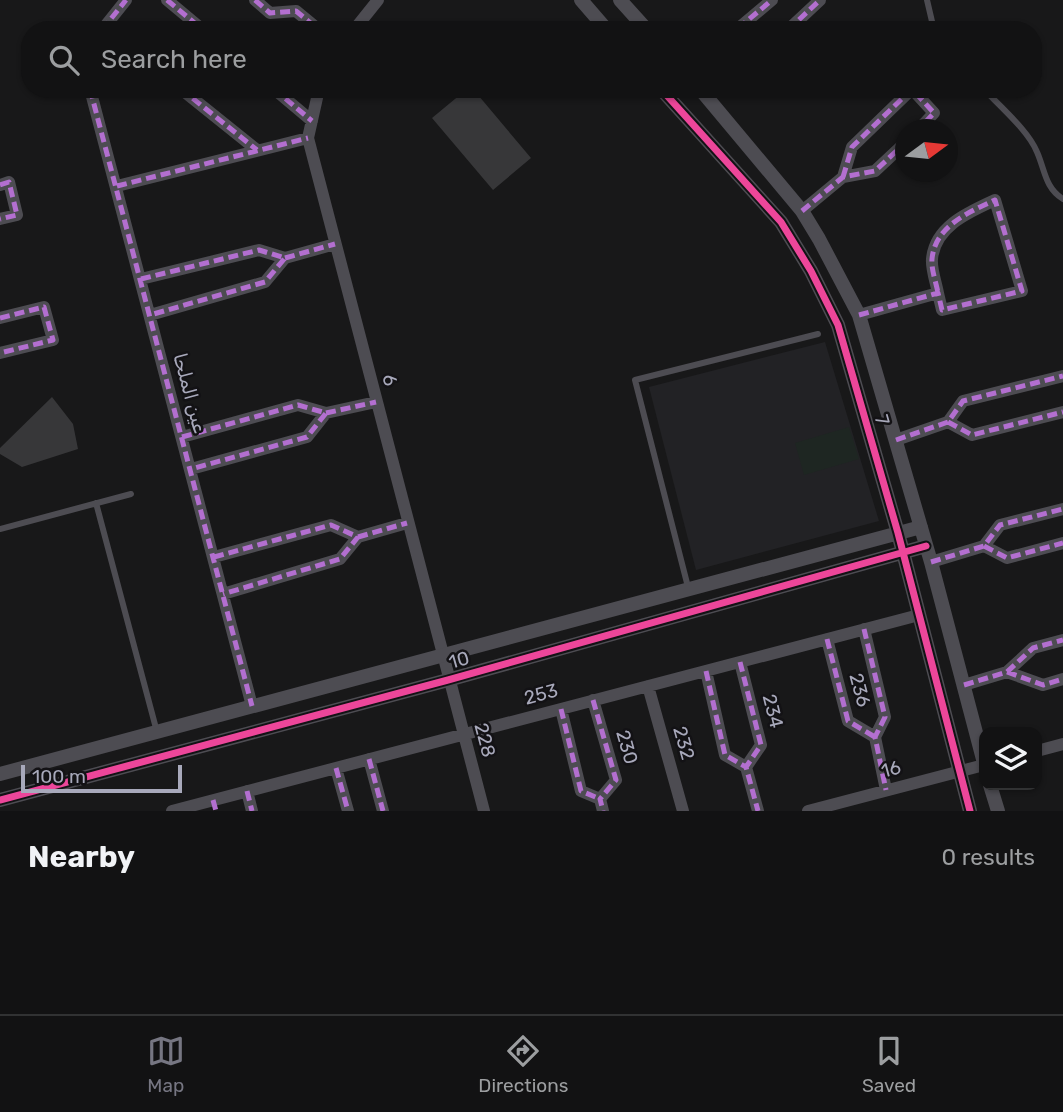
<!DOCTYPE html>
<html lang="en">
<head>
<meta charset="utf-8">
<style>
  :root { --surface:#121213; --page:#1f2021; --text:#f1f3f6; --muted:#9c9ea0; --line:#313233; --accent:#767682 }
  body { margin:0; font-family:Rubik,"Noto Sans Arabic",sans-serif; background:var(--page); color:var(--text) }
  .controls { position:absolute; right:21px; bottom:21px; display:grid; overflow:hidden; border-radius:14px; box-shadow:0 2px 5px #0004 }
  .controls button { width:63px; height:63px; display:grid; place-items:center; padding:0; border:0; border-bottom:2px solid var(--line); background:var(--surface); color:var(--text); font:35px sans-serif }
  .compass { position:absolute; left:895px; top:119px; width:63px; height:63px; border-radius:50%; background:var(--surface); box-shadow:0 2px 5px #0004; rotate:75deg }
  .scale { position:absolute; left:21px; bottom:18px; width:161px; box-sizing:border-box; padding-left:7px; border:4px solid #a8a9bb; border-top:0; font-size:19px; line-height:24px; white-space:nowrap; color:#a8a9bb; -webkit-text-stroke:5px #131215; paint-order:stroke }
  .list { margin:0; padding:0; list-style:none }
  h2 { display:flex; justify-content:space-between; align-items:center; height:91px; margin:0; padding:0 28px; font-size:30px }
  h2 small { font-size:23px; font-weight:400; color:var(--muted) }
  .icon { flex:none; width:38px; height:38px; fill:none; stroke:currentColor; stroke-width:2; stroke-linecap:round; stroke-linejoin:round }
  .map { position:relative; flex:none; width:1063px; height:811px; overflow:hidden }
  .search { position:absolute; background:var(--surface); box-shadow:0 2px 5px #0004; left:21px; right:21px; top:21px; height:77px; display:flex; align-items:center; gap:18px; box-sizing:border-box; padding:0 24px; border-radius:28px; color:var(--muted); font-size:26px }
  .sheet { height:203px; background:var(--surface) }
  nav { display:flex; justify-content:space-around; align-items:center; box-sizing:border-box; height:98px; border-top:2px solid var(--line); background:var(--surface); font-size:19px; color:var(--muted) }
  nav a { display:grid; justify-items:center; gap:4px }
  nav .on { color:var(--accent) }
  .map>svg:first-child { display:block }
  .built { fill:#222225 }
  .park { fill:#1e2622 }
  .building { fill:#373739 }
  .lines { fill:none; stroke-linecap:round; stroke-linejoin:round }
  .service { stroke:#4d4c52; stroke-width:6 }
  .minor { stroke:#4d4c52; stroke-width:12 }
  .tertiary { stroke:#4d4c52; stroke-width:14 }
  .quiet { stroke:#b36fd0; stroke-width:5; stroke-dasharray:10 5; stroke-linecap:butt }
  .cycleway-casing { stroke:#131215; stroke-width:11 }
  .cycleway { stroke:#ed469a; stroke-width:7 }
  .labels { text-anchor:middle; dominant-baseline:central; stroke-width:5; stroke-linejoin:round; paint-order:stroke }
  .street-label { font-size:19px; fill:#a8a9bb; stroke:#131215 }
</style>
</head>
<body>
<div class="map">
<svg width="1063" height="811" viewBox="0 0 1063 811">
  <rect width="100%" height="100%" fill="#181819"/>
  <path class="built" d="M825 342 879 521 696 570 649 387Z"/>
  <path class="park" d="M849 427 859 459 804 475 795 443Z"/>
  <path class="building" d="M467 89H473L531 158 493 190 432 118Z
    M52 397 73 424 78 449 22 467 0 454V448Z"/>
  <g class="lines">
    <path class="service" d="M927 0 934 30
      M984 89C1000 107 1028 130 1037 152 1045 170 1045 188 1063 199
      M96 503 157 732
      M0 529 131 494
      M688 587 635 380 818 334"/>
    <path class="minor" d="M167 0 203 30
      M255 0 270 13 296 11 319 30
      M102 30 126 0
      M354 30 378 0
      M741 30V26L772 0
      M788 30 820 0
      M90 89 252 706
      M181 89 257 150
      M274 89 312 121
      M319 89 308 138 484 811
      M843 177 852 147 912 89 934 113 918 130
      M0 185 9 182 17 215 0 219
      M117 186 308 138
      M802 211 843 177 875 171 906 142
      M285 258 335 244
      M141 279 259 250 285 258 265 282 150 315
      M859 315 938 293 942 310 1022 291 995 200C969 212 935 226 932 259 931 269 936 282 938 293
      M0 318 44 307 53 340 0 353
      M326 413 376 402
      M948 422 972 435 1063 412
      M182 437 298 405 326 413 307 437 191 469
      M896 440 948 422 963 401 1063 376
      M358 537 407 523
      M984 546 1007 558 1063 543
      M214 557 331 525 358 537 340 559 223 594
      M931 562 984 546 1000 525 1063 509
      M864 629 885 717 875 737 886 790
      M827 639 848 721 875 737
      M740 662 761 745 746 767 758 811
      M706 671 725 755 746 767
      M1007 672 1043 685 1063 679
      M964 685 1007 672 1033 648 1063 640
      M648 686 683 811
      M593 700 616 780 600 799 603 811
      M561 709 581 791 600 799
      M1037 751 1063 744
      M369 759 383 811
      M336 768 348 811
      M247 791 252 811
      M172 811 919 615
      M808 811 984 765"/>
    <path class="tertiary" d="M581 0 607 30
      M620 0 647 30
      M661 89 781 222 811 271 838 325 898 533 970 811
      M700 89 802 211 819 239 859 315 931 562 984 763
      M0 774 921 527
      M990 785 998 811
      M0 800 448 680 926 546"/>
    <path class="quiet" d="M167 0 203 30
      M255 0 270 13 296 11 319 30
      M102 30 126 0
      M741 30V26L772 0
      M788 30 820 0
      M90 89 252 706
      M181 89 257 150
      M274 89 312 121
      M843 177 852 147 912 89 934 113 918 130
      M0 185 9 182 17 215 0 219
      M117 186 308 138
      M802 211 843 177 875 171 906 142
      M285 258 335 244
      M141 279 259 250 285 258 265 282 150 315
      M859 315 938 293 942 310 1022 291 995 200C969 212 935 226 932 259 931 269 936 282 938 293
      M0 318 44 307 53 340 0 353
      M326 413 376 402
      M948 422 972 435 1063 412
      M182 437 298 405 326 413 307 437 191 469
      M896 440 948 422 963 401 1063 376
      M358 537 407 523
      M984 546 1007 558 1063 543
      M214 557 331 525 358 537 340 559 223 594
      M931 562 984 546 1000 525 1063 509
      M864 629 885 717 875 737 886 790
      M827 639 848 721 875 737
      M740 662 761 745 746 767 758 811
      M706 671 725 755 746 767
      M1007 672 1043 685 1063 679
      M964 685 1007 672 1033 648 1063 640
      M593 700 616 780 600 799 603 811
      M561 709 581 791 600 799
      M369 759 383 811
      M336 768 348 811
      M247 791 252 811
      M213 800 216 811"/>
    <g class="cycleway-casing">
      <path id="cycleway" d="M661 89 781 222 811 271 838 325 898 533 970 811
        M0 800 448 680 926 546"/>
    </g>
    <use href="#cycleway" class="cycleway"/>
  </g>
  <g class="labels">
    <g class="street-label">
      <text transform="translate(390 380) rotate(76)">6</text>
      <text transform="translate(190 393) rotate(75)">عين الملحا</text>
      <text transform="translate(882 420) rotate(74)">7</text>
      <text transform="translate(459 660) rotate(-16)">10</text>
      <text transform="translate(860 690) rotate(75)">236</text>
      <text transform="translate(541 694) rotate(-15)">253</text>
      <text transform="translate(773 711) rotate(76)">234</text>
      <text transform="translate(485 740) rotate(75)">228</text>
      <text transform="translate(684 743) rotate(74)">232</text>
      <text transform="translate(627 747) rotate(74)">230</text>
      <text transform="translate(891 769) rotate(-15)">16</text>
    </g>
  </g>
</svg>
<div class="controls">
<button><svg class="icon" aria-label="layers" viewBox="0 0 24 24"><path d="M12 4l9 5-9 5-9-5zM3 14l9 5 9-5"/></svg></button>
</div>
<svg class="compass" viewBox="-18 -18 36 36"><path d="M0-13l5 13h-10z" fill="#e53935"/><path d="M0 13l5-13h-10z" fill="#9c9ea0"/></svg>
<div class="scale">100 m</div>
<div class="search"><svg class="icon" aria-label="search" viewBox="0 0 24 24"><circle cx="10" cy="10" r="6"/><path d="M15 15l6 6"/></svg>Search here</div>
</div>
<section class="sheet">
<h2>Nearby<small>0 results</small></h2>
<ul class="list">
</ul>
</section>
<nav>
<a class="on"><svg class="icon" aria-label="map" viewBox="0 0 24 24"><path d="M3 6l6-2 6 2 6-2v14l-6 2-6-2-6 2zM9 4v14M15 6v14"/></svg>Map</a>
<a><svg class="icon" aria-label="directions" viewBox="0 0 24 24"><path d="M12 3l9 9-9 9-9-9zM9 14v-3h6M13 9l2 2-2 2"/></svg>Directions</a>
<a><svg class="icon" aria-label="saved" viewBox="0 0 24 24"><path d="M7 4h10v16l-5-4-5 4z"/></svg>Saved</a>
</nav>
</body>
</html>
